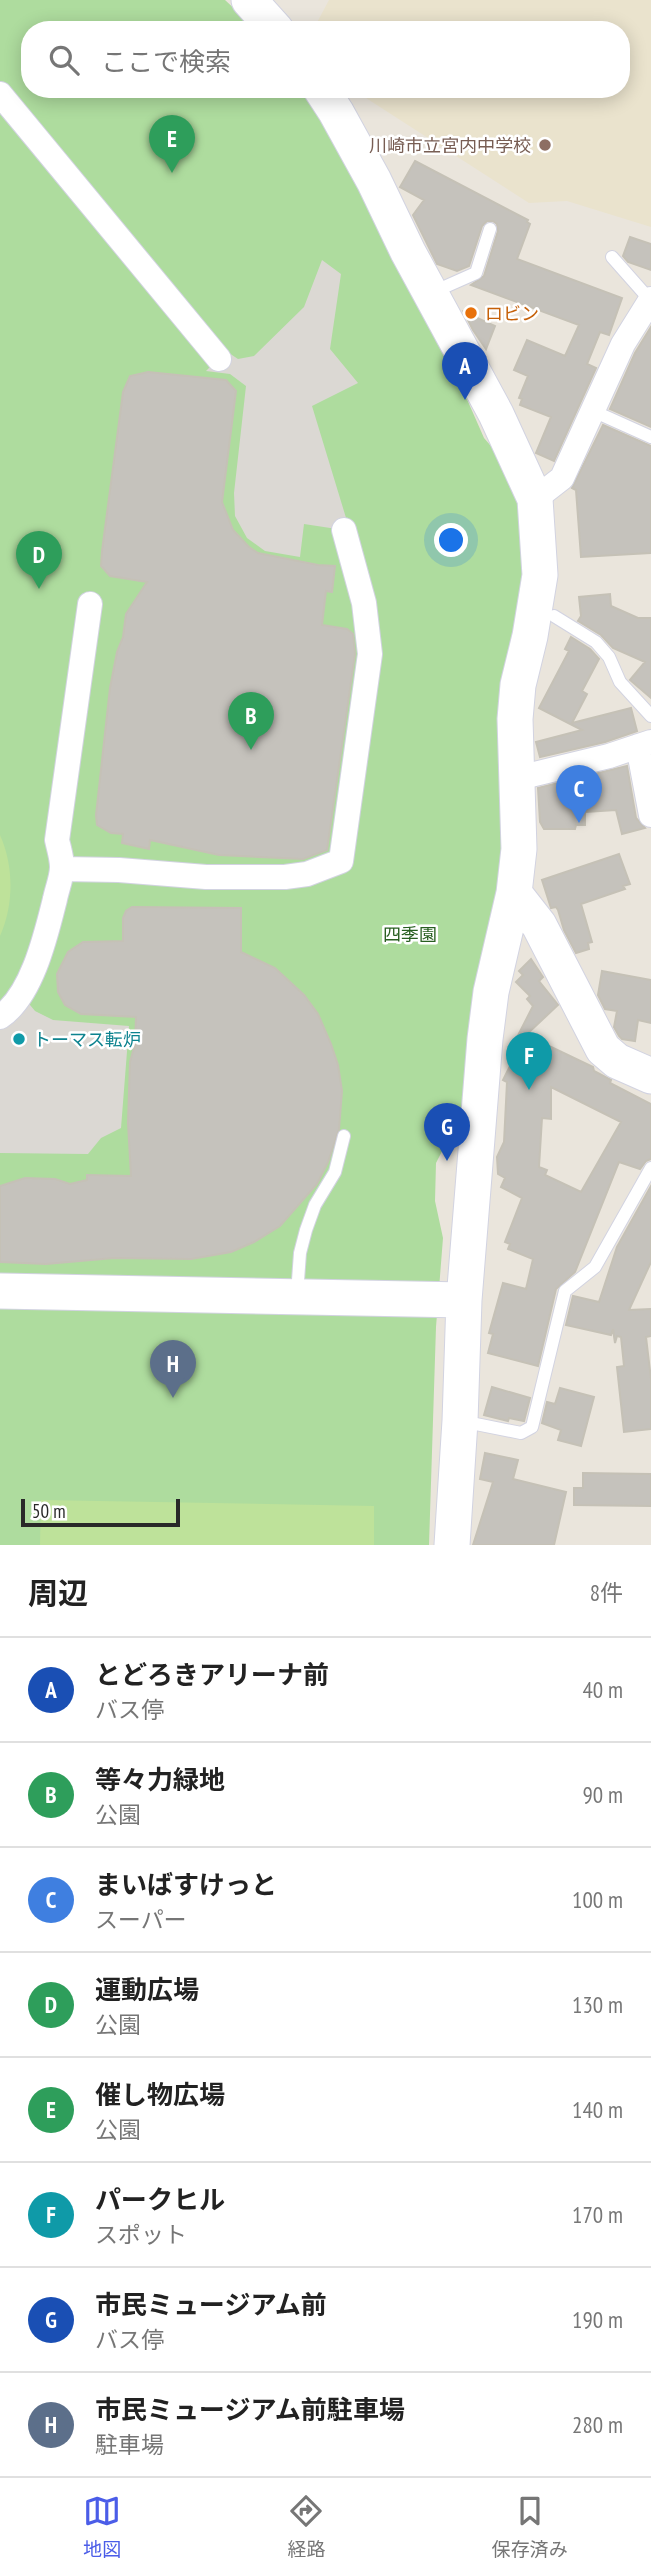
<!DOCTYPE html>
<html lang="ja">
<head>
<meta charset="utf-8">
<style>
  :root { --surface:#fff; --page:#f6f6f6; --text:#222; --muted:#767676; --line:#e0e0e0; --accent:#4b5de8 }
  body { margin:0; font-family:"PT Sans Narrow","Noto Sans JP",sans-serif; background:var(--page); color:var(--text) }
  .scale { position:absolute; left:21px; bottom:18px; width:159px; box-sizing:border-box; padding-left:7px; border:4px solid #292929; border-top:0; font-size:19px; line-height:24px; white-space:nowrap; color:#292929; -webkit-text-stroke:5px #fff; paint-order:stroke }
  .you { position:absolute; left:452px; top:541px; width:24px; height:24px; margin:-18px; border:5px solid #fff; border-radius:50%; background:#1a73e8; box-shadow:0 0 0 10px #1a73e833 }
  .badge { display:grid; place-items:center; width:46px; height:46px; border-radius:50%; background:var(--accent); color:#fff; font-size:23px; font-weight:700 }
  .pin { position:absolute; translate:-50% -58px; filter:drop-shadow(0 2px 4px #0008) }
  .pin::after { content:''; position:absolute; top:37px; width:24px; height:21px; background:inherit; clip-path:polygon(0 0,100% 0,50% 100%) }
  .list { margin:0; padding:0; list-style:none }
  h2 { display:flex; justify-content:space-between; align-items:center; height:91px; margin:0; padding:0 28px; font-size:30px }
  h2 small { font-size:23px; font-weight:400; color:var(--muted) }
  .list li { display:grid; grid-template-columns:46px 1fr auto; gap:21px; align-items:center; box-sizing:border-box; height:105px; padding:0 28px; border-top:2px solid var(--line) }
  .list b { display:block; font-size:26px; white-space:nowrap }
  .list p { margin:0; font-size:23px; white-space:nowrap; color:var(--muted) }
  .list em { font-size:23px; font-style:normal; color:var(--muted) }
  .icon { flex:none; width:38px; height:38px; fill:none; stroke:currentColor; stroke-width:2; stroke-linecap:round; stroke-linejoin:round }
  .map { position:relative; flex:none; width:651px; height:1545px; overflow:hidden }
  .search { position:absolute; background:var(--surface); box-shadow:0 4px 18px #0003; left:21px; right:21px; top:21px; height:77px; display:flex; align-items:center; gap:18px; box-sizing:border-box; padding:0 24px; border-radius:28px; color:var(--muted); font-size:26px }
  .sheet { height:931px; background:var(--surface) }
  nav { display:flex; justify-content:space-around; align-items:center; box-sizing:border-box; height:98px; border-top:2px solid var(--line); background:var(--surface); font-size:19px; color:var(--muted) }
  nav a { display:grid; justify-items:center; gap:4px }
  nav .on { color:var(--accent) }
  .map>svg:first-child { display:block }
  .education { fill:#eae3cd }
  .green { fill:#aedc9e }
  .pitch { fill:#bee29a }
  .plaza { fill:#dbd8d3 }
  .building { fill:#c5c2bc; stroke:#c5c1b6; stroke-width:2; fill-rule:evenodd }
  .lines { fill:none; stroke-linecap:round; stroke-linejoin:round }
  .lane-casing { stroke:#d2d3e1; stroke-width:14 }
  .street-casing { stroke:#d2d3e1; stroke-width:26 }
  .secondary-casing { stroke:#d2d3e1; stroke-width:37 }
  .lane { stroke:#fff; stroke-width:12 }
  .street { stroke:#fff; stroke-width:24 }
  .secondary { stroke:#fff; stroke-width:35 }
  .education-dot { fill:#8d6e63; stroke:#fff; stroke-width:2.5 }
  .food-dot { fill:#e8710a; stroke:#fff; stroke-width:2.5 }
  .culture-dot { fill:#0f9aa8; stroke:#fff; stroke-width:2.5 }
  .labels { text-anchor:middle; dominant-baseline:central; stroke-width:5; stroke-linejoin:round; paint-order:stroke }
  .education-label { font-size:18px; fill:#785e54; stroke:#fff; text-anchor:end }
  .food-label { font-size:18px; fill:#c56008; stroke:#fff; text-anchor:start }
  .park-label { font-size:18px; fill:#295f21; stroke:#fff }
  .culture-label { font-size:18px; fill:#0d838f; stroke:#fff; text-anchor:start }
</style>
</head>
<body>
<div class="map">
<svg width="651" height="1545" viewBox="0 0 651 1545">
  <rect width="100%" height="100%" fill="#eae5dc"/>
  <path class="education" d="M329 0H651V227L567 201 529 203 352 89H621V30H313Z"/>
  <path class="green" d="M0 0H225L257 30H30V89H305L448 356 484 438 503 460 518 501 526 550 507 833 465 1106 436 1163 435 1201 443 1238 436 1327 429 1545H0Z"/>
  <path class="pitch" d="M0 835C14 866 14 905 0 936Z
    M41 1500 374 1506V1545H40Z"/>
  <path class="plaza" d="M322 260 341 274 330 349 358 383 312 406 350 531 304 524 300 557 265 551 247 538 235 516 234 493 246 386 230 374 206 371 226 351 238 359 254 356 304 307Z
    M21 994 35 1011 53 1020 129 1026 121 1128 101 1138 88 1154 0 1153V1017Z"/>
  <path class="building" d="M415 161 528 220 527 222 530 224 517 259 622 298 609 335 600 332 587 364 596 368 554 461 536 453 551 417 520 405 522 399 519 398 528 376 514 370 527 340 565 356 579 325 471 285 484 276 498 231 497 224 493 221H487L482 226 469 266 457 271 437 264 413 215 424 200 400 187Z
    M630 237 651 244V270L628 262 623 256Z
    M464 312 495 326 486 349 473 330Z
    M651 327V427L610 409 635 353Z
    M148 372 226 380 236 391 222 502 233 530 249 547 258 553 318 565 335 566 332 592 326 591 322 625 347 629 353 634 355 654 327 850 303 859 219 855 150 840 149 849 122 843 123 834 111 833 97 825 96 815 110 688 117 652 123 637 126 614 147 582 110 576 101 566 102 551 123 392 130 376Z
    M603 425 651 446V553L581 557 576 490 572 488Z
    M610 594 611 606 638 618H651V698L630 680 645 662 613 648 601 635 578 621 581 616 579 597Z
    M571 637 590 649 599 659 582 691 587 694 572 723 631 708 637 731 605 742 540 757 536 742 582 730 539 708 569 651 565 649Z
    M627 766 636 818 645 828 622 834 616 810 585 812V825H576L575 829H544L540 822 538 788Z
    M619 854 630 884 623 886 625 889 581 904 592 942 588 943 589 949 576 953 564 930 558 910 556 907 551 908 542 880Z
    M132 907 241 908V952L275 968 304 995 318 1014 331 1044 338 1065 342 1091 339 1129 328 1162 317 1184 280 1226 254 1242 231 1252 191 1259 114 1258 46 1264 0 1262V1186L25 1178 55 1179 70 1184 87 1180V1175L131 1176 128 1123 130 1062 135 1044 136 1017 81 1014 65 1005 58 992 57 974 68 952 83 942 123 941V918L126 911Z
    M531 959 543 977 539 981 558 1005 526 1035 593 1067 594 1071 611 1080 610 1083 651 1104V1159L646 1161 640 1169 619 1162 575 1272 556 1289 538 1366 488 1353 493 1334 489 1333 503 1283 526 1289 533 1259 508 1249 510 1244 505 1242 522 1198 501 1187 505 1178 498 1174 497 1157 504 1142 507 1082 503 1080 513 1060V1055L509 1053 533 1006 527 999 530 996 516 982 523 975 519 971ZM551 1087 621 1122 581 1192 545 1175 547 1170 539 1167 542 1118 551 1119Z
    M602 971 651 980V1023L638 1020 635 1041 622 1039 619 1036 614 1027 617 1011 605 1009 598 995Z
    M651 1186V1262L629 1310 651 1309V1336L646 1337 651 1379V1429L624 1432 617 1367 624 1366 621 1337 617 1336 615 1343 613 1329 611 1335 566 1325 573 1296 599 1302 617 1247Z
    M492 1387 530 1398 524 1421 509 1418 508 1421 484 1415Z
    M560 1388 594 1397 581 1446 558 1440 561 1430 542 1423 547 1402 555 1404Z
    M485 1453 518 1460 513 1479 566 1492 554 1545H473L493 1482 480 1479Z
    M583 1473 651 1474V1506L574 1505V1488H583Z"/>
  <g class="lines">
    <g class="lane-casing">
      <path id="lane" d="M612 257 650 300
        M431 293 476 273 490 229
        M593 411 651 437
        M554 616 596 642 609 657 620 682 651 716
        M297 1294 300 1253 306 1230 315 1205 335 1172 344 1136
        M461 1421 521 1433 532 1427 565 1291 595 1267 651 1168"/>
    </g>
    <g class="street-casing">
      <path id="street" d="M0 94 219 359
        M535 499 562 478 623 344 651 299
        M638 746 651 815
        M518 778 609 756 651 742
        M62 869 119 870 206 877H285L307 874 341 861 370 654 364 603 344 530
        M0 1017C32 996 46 935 55 899 57 889 62 877 62 867 62 858 59 849 57 840L90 604"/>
    </g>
    <g class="secondary-casing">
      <path id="secondary" d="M249 0 276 30
        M321 89 336 112 374 181 408 252 496 414 535 499 540 575 530 636 518 685 515 719 519 849 514 893 491 992 485 1039 464 1300 460 1421 452 1545
        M514 893 539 925 603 1049 617 1061 651 1076
        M0 1291 464 1300"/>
    </g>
    <use href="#lane" class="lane"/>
    <use href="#street" class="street"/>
    <use href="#secondary" class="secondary"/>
  </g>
  <circle class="education-dot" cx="545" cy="145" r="7"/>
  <circle class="food-dot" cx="471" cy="313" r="7"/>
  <circle class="culture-dot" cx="19" cy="1039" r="7"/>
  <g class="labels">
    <g class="education-label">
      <text x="531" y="145">川崎市立宮内中学校</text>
    </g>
    <g class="food-label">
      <text x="485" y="313">ロビン</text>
    </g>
    <g class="park-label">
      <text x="410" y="934">四季園</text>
    </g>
    <g class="culture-label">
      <text x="33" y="1039">トーマス転炉</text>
    </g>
  </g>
</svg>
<div class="scale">50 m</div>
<div class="you"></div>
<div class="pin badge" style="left:465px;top:400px;background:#1a4fb4">A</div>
<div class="pin badge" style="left:251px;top:750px;background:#2e9e5b">B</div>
<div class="pin badge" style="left:579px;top:823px;background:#3f7fe0">C</div>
<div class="pin badge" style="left:39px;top:589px;background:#2e9e5b">D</div>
<div class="pin badge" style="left:172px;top:173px;background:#2e9e5b">E</div>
<div class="pin badge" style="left:529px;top:1090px;background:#0f9aa8">F</div>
<div class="pin badge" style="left:447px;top:1161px;background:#1a4fb4">G</div>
<div class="pin badge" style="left:173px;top:1398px;background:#5c6f8a">H</div>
<div class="search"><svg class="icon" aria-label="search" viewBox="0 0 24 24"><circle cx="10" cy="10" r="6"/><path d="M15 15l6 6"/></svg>ここで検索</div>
</div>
<section class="sheet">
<h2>周辺<small>8件</small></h2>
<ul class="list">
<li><span class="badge" style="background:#1a4fb4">A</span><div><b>とどろきアリーナ前</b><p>バス停</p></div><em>40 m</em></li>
<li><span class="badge" style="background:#2e9e5b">B</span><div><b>等々力緑地</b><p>公園</p></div><em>90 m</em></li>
<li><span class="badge" style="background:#3f7fe0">C</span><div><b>まいばすけっと</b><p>スーパー</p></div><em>100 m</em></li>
<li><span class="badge" style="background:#2e9e5b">D</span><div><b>運動広場</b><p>公園</p></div><em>130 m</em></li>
<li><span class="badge" style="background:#2e9e5b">E</span><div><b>催し物広場</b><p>公園</p></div><em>140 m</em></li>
<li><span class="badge" style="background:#0f9aa8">F</span><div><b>パークヒル</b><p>スポット</p></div><em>170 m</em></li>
<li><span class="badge" style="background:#1a4fb4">G</span><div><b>市民ミュージアム前</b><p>バス停</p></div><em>190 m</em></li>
<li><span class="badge" style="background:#5c6f8a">H</span><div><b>市民ミュージアム前駐車場</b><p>駐車場</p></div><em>280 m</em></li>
</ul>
</section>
<nav>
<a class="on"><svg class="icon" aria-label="map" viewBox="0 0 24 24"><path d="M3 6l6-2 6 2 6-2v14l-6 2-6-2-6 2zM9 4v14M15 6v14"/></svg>地図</a>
<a><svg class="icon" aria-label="directions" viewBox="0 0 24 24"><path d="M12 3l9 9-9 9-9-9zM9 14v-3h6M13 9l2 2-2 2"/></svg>経路</a>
<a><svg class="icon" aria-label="saved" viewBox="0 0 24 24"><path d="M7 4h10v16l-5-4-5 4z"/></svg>保存済み</a>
</nav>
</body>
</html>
